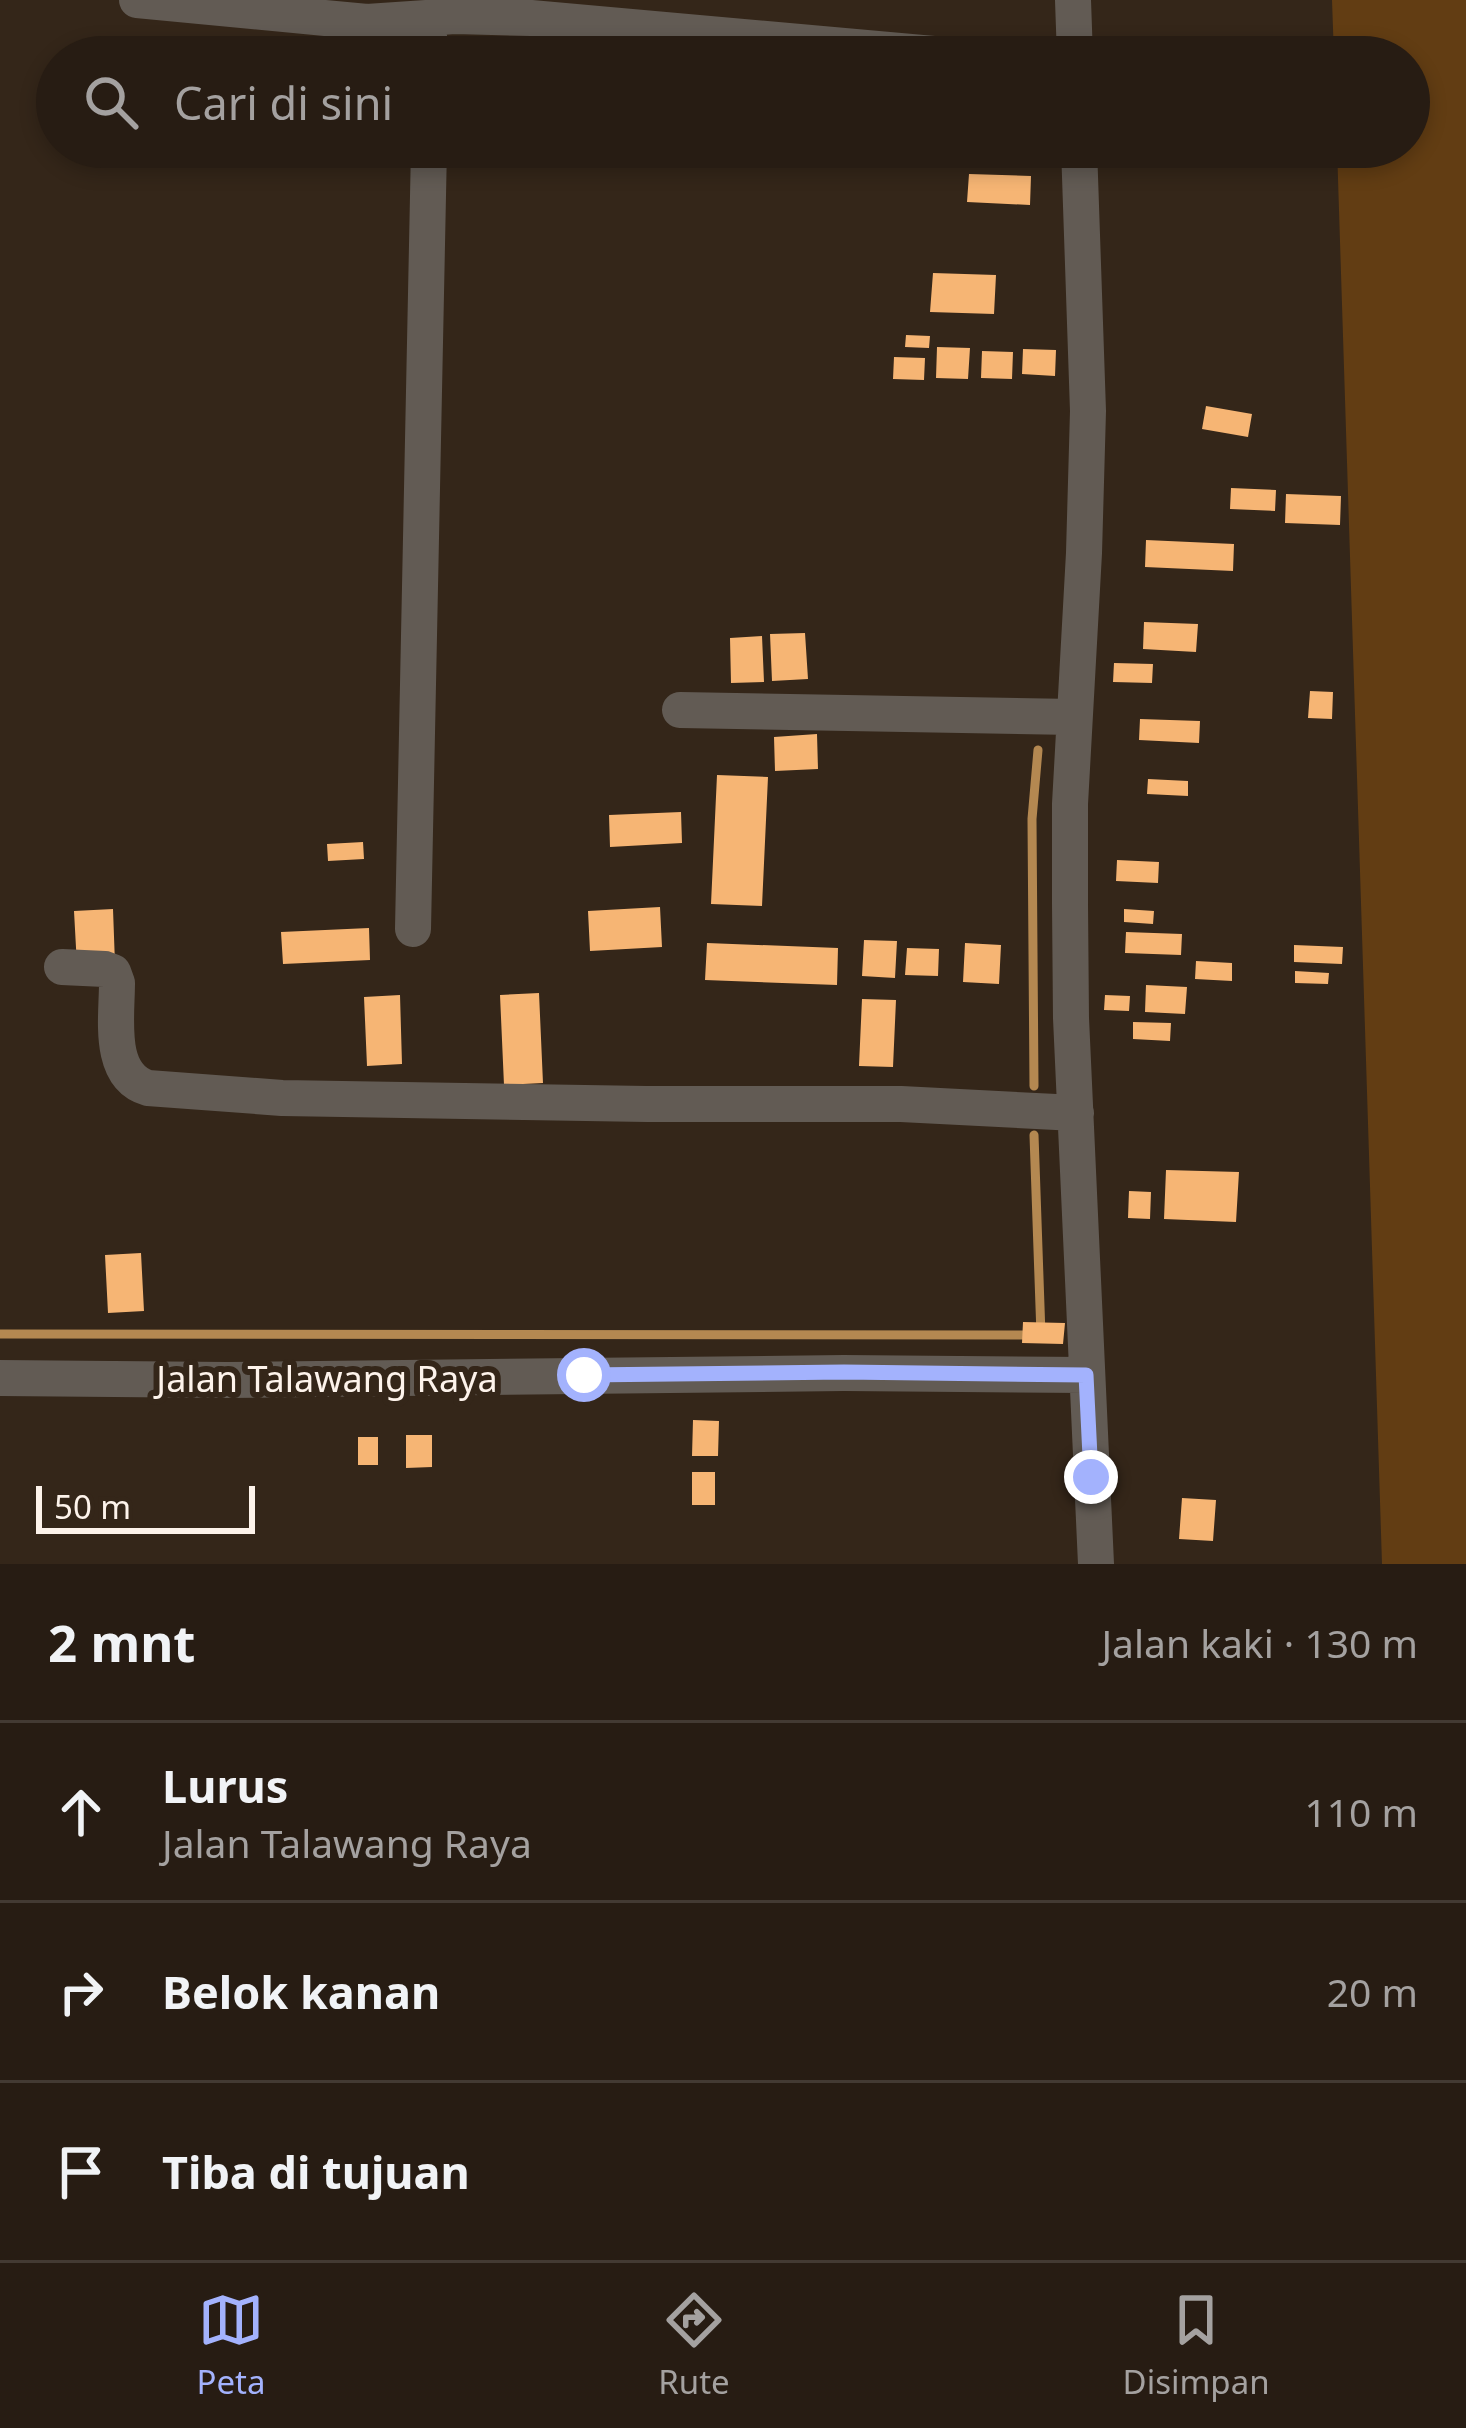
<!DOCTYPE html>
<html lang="id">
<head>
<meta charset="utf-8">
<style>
  :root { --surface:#271c13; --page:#2f251c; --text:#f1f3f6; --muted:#a4a1a0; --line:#433a33; --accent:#a3b2fd }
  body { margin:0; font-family:"Noto Sans",sans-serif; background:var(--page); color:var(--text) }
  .scale { position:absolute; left:36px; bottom:30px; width:219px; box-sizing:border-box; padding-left:12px; border:6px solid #fdf3eb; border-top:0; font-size:33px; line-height:42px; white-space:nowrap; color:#fdf3eb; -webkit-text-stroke:9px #342619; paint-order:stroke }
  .stop { position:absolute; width:36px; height:36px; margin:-27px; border:9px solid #a3b2fd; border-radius:50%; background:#fff }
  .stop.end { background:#a3b2fd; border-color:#fff; box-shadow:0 3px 12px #0008 }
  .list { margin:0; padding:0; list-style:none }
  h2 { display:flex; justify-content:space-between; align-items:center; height:156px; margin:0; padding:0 48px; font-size:51px }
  h2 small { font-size:39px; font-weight:400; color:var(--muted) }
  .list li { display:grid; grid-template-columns:78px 1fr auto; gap:36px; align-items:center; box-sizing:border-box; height:180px; padding:0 48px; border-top:3px solid var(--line) }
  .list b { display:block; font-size:45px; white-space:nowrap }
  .list p { margin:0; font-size:39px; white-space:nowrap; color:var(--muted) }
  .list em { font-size:39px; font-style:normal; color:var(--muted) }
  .icon { flex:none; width:66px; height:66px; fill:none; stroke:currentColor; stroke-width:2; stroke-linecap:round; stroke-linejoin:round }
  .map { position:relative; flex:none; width:1466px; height:1564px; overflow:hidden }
  .search { position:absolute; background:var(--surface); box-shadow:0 6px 18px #0003; left:36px; right:36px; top:36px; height:132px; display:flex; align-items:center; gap:30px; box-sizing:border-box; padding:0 42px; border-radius:66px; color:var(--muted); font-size:45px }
  .sheet { height:696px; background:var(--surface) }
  nav { display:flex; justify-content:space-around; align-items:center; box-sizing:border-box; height:168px; border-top:3px solid var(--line); background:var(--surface); font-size:33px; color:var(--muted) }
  nav a { display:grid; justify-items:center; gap:6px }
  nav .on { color:var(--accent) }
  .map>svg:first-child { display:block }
  .green { fill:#623d13 }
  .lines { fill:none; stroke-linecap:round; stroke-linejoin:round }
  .stream { stroke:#b48851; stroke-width:9 }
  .building { fill:#f6b574 }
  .minor { stroke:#625b54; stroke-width:36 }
  .route { stroke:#a3b2fd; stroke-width:15 }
  .labels { text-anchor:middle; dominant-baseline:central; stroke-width:12; stroke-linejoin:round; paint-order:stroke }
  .street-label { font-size:36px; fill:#fdf3eb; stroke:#342619 }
</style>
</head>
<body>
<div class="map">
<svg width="1466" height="1564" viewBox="0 0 1466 1564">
  <rect width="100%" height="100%" fill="#342619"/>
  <path class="green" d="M1332 0H1466V1564H1382L1337 147H1409V57H1334Z"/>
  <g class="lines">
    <path class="stream" d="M1034 1086 1032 819 1038 750
      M0 1334 1041 1335 1034 1135"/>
  </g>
  <path class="building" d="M965 147H1040V156L965 153Z
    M969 174 1031 176 1030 205 967 202Z
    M933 273 996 275 994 314 930 312Z
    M906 335 930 336 929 348 905 347Z
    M937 347 970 348 968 379 936 378Z
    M1023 349 1056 350 1055 376 1022 374Z
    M982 351 1013 352 1012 379 981 378Z
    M894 357 925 358 924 380 893 379Z
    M1206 406 1252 414 1248 437 1202 429Z
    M1231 488 1276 490 1275 511 1230 509Z
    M1286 494 1341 496 1340 525 1285 523Z
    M1146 540 1234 544 1233 571 1145 567Z
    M1144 622 1198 624 1196 652 1143 649Z
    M805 633 808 679 772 681 770 634Z
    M762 636 764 682 731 683 730 638Z
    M1114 663 1153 664 1152 683 1113 682Z
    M1310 691 1333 692 1332 719 1308 718Z
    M1140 719 1200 721 1199 743 1139 740Z
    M817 734 818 769 775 771 774 737Z
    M717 775 768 777 762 906 711 904Z
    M1148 779 1188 781V796L1147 794Z
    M681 812 682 843 610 847 609 815Z
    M363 842 364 859 328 861 327 844Z
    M1117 860 1159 862 1158 883 1116 881Z
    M660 907 662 947 590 951 588 911Z
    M113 909 115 964 77 966 74 911Z
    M1124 909 1154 911 1153 924 1124 922Z
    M369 928 370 960 283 964 281 932Z
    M1126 932 1182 934 1181 955 1125 953Z
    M864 940 897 941 895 978 862 976Z
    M707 943 838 948 837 985 705 980Z
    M965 943 1001 945 999 984 963 982Z
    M1294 945 1343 947 1342 964 1294 962Z
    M907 948 939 949 938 976 905 975Z
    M1196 961 1232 963V981L1195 979Z
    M1295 971 1329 973 1328 984 1295 983Z
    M1146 985 1187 987 1185 1014 1145 1012Z
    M539 993 543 1083 504 1085 500 995Z
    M400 995 402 1064 367 1066 364 997Z
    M1105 995 1130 996 1129 1011 1104 1010Z
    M862 999 896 1000 893 1067 859 1066Z
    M1133 1022 1171 1023 1170 1041 1133 1039Z
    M1166 1170 1239 1172 1236 1222 1164 1219Z
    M1129 1191 1151 1192 1150 1219 1128 1218Z
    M141 1253 144 1311 108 1313 105 1255Z
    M1023 1322 1065 1323 1063 1344 1022 1343Z
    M693 1420 719 1421 718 1456H692Z
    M406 1435H432V1467L406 1468Z
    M358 1437H378V1465H358Z
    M692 1472H715V1505H692Z
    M1182 1498 1216 1500 1213 1541 1179 1539Z"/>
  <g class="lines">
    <path class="minor" d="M137 0 367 22 455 16 531 18 967 57
      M1073 0 1075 57
      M429 57V19
      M1079 147 1088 411 1084 553 1070 804V904L1071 1018 1096 1564
      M680 710 1074 717
      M413 929 429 147
      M62 967 105 969 113 972 117 983C117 1017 107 1076 148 1088L282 1098 647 1104H901L1076 1113
      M0 1378 227 1380 844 1373 1086 1375"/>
  </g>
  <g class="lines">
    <path class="route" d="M584 1375 844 1372 1086 1375 1091 1477"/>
  </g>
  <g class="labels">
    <g class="street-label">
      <text x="327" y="1378">Jalan Talawang Raya</text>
    </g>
  </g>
</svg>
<div class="scale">50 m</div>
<div class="stop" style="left:584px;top:1375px"></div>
<div class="stop end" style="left:1091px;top:1477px"></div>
<div class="search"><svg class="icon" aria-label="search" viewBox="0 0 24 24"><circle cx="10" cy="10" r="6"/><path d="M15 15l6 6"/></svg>Cari di sini</div>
</div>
<section class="sheet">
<h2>2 mnt<small>Jalan kaki · 130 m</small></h2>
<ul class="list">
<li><svg class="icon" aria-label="ahead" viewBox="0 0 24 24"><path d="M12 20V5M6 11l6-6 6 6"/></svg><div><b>Lurus</b><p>Jalan Talawang Raya</p></div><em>110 m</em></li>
<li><svg class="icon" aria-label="right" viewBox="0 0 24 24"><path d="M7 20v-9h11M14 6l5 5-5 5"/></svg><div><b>Belok kanan</b></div><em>20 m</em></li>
<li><svg class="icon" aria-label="arrive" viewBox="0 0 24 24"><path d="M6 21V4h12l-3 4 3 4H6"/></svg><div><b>Tiba di tujuan</b></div></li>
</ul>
</section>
<nav>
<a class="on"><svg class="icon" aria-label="map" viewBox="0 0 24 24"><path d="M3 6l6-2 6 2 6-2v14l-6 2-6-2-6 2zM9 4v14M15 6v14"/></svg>Peta</a>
<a><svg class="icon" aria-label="directions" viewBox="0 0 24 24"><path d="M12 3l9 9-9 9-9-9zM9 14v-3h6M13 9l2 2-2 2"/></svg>Rute</a>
<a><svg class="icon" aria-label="saved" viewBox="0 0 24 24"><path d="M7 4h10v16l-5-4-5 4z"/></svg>Disimpan</a>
</nav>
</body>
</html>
